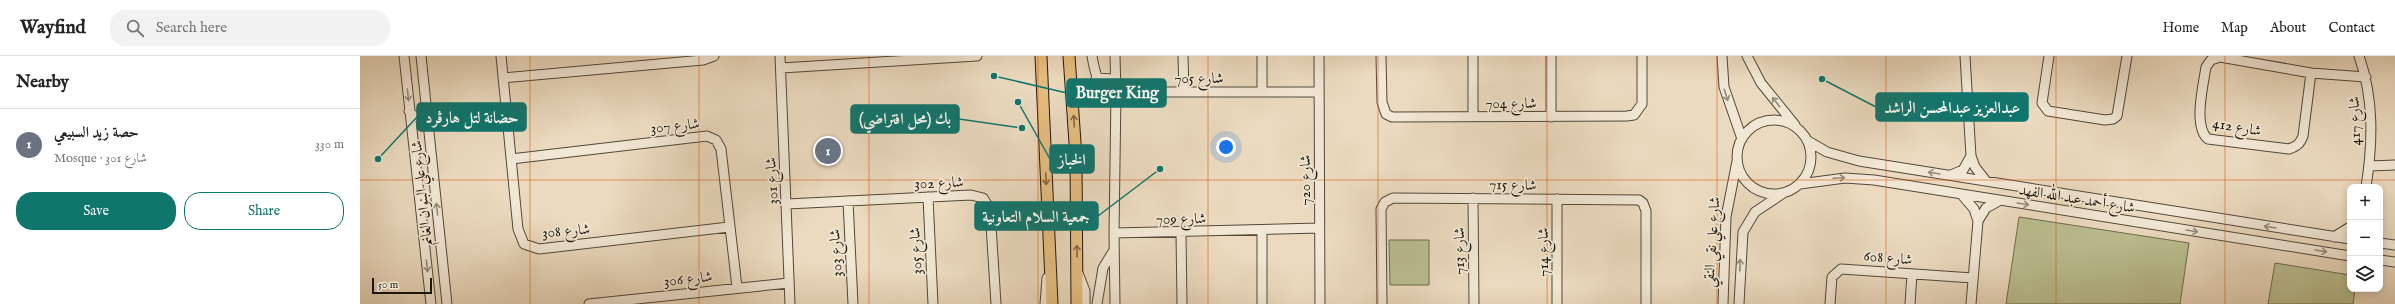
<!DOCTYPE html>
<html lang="en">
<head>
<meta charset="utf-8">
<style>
  :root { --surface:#fff; --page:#f2f2f2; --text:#222; --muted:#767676; --line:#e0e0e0; --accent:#0f766e }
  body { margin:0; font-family:"IM FELL English",Amiri,serif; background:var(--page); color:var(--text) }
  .controls { position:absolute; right:12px; bottom:12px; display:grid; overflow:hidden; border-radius:8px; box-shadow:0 2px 10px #0003 }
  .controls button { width:36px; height:36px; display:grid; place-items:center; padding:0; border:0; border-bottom:1px solid var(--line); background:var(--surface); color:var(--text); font:20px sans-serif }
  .scale { position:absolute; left:12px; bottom:10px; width:60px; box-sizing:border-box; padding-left:4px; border:2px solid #20170c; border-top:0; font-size:11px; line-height:14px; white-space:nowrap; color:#20170c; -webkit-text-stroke:3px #f2e7d5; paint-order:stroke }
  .you { position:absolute; left:866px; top:91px; width:14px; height:14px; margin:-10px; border:3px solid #fff; border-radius:50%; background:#1a73e8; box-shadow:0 0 0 6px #1a73e833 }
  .badge { display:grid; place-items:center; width:26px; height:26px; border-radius:50%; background:var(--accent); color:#fff; font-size:13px; font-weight:700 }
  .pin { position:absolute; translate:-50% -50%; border:2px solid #fff; box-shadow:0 1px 4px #0006 }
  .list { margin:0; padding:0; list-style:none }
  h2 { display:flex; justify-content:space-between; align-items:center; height:52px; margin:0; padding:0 16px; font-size:17px }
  h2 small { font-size:13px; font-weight:400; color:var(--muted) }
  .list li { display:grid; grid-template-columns:26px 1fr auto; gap:12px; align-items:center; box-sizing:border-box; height:72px; padding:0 16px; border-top:1px solid var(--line) }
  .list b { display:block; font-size:15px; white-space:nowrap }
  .list p { margin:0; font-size:13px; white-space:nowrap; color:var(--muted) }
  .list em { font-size:13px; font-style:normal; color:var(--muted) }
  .actions { display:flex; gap:8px; padding:12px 16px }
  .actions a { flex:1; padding:9px 0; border:1px solid var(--accent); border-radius:16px; text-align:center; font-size:14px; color:var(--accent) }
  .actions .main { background:var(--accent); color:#fff }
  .icon { flex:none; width:22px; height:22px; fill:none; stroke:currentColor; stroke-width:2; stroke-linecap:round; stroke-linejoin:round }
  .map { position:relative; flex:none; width:2035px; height:248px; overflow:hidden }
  header { display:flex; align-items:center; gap:24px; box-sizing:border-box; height:56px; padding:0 20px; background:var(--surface); border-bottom:1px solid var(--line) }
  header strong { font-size:19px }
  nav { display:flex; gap:22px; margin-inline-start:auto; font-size:14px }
  .search { width:280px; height:36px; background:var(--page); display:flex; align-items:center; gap:10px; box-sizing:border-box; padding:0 14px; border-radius:16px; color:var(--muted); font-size:15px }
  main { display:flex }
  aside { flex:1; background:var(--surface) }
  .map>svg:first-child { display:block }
  .green { fill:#babe90; stroke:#6d6a4e }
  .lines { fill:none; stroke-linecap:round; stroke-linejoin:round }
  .minor-casing { stroke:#534839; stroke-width:11 }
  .major-casing { stroke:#20170c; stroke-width:13 }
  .minor { stroke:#f2e7d5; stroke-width:9 }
  .major { stroke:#e6bd80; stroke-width:11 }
  .oneway { stroke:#94897b }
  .oneway2 { stroke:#836a46 }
  .grid { fill:none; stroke:#d4520c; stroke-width:1; stroke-opacity:0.55 }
  .labels { text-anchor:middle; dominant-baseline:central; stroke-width:3.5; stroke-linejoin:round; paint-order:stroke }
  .street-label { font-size:15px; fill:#20170c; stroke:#f2e7d5 }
  .leader { fill:none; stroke:#0f766e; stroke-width:1.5 }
  .callout-dot { fill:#0f766e; stroke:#f2e7d5; stroke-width:1.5 }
  .callout { fill:#0f766e; stroke:#0f766e; stroke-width:1.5 }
  .callout-label { font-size:16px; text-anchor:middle; font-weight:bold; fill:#fff }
</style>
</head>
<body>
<header>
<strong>Wayfind</strong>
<div class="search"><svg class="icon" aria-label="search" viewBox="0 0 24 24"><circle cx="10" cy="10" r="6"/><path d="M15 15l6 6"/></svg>Search here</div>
<nav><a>Home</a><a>Map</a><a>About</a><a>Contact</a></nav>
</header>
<main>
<aside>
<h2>Nearby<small></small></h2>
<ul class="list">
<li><span class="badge" style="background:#6b7280">1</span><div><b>حصة زيد السبيعي</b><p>Mosque · شارع 301</p></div><em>330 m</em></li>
</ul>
<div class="actions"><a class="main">Save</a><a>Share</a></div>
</aside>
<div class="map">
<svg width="2035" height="248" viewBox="0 0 2035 248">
  <rect width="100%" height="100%" fill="#ebdabf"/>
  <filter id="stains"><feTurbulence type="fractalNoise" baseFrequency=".005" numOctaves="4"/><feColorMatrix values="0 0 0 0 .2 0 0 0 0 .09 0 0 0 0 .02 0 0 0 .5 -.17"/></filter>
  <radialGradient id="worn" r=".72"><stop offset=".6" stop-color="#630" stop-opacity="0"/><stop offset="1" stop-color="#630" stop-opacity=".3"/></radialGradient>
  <path class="green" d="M1659 161 1829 187 1820 248H1646Z
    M1029 184H1069V229H1030Z
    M1915 207 1990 219V233H1995L1993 248H1908Z"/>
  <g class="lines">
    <g class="minor-casing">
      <path id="minor" d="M44 0 71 248
        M61 0 87 248
        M141 0 158 173 164 188 179 193 369 171
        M420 0 430 248
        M732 0C735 18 738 32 756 41
        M755 0 756 36H959
        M823 0 824 36
        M902 0V36
        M959 0 960 248
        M1021 0 1022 46 1026 58 1032 61 1267 60 1274 59 1282 48V0
        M1113 0V60
        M1362 0 1364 31 1382 83
        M1387 0 1401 27 1435 69
        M1605 0 1611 100 1615 111 1626 125
        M1689 0 1682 47 1688 55 1745 64 1753 63 1757 60 1767 0
        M1999 0C2014 43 2013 86 2006 131
        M421 12 617 0
        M1951 17 1943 80C1940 88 1937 90 1929 93L1848 83C1833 71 1843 30 1846 11L1851 4 1860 1 1951 17 2006 21
        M143 22 343 4 354 0
        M736 22 755 23
        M49 55C53 61 58 62 64 58L67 53
        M1191 61V0
        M1377 101a37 37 0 1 1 74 0a37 37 0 1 1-74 0Z
        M1448 85 1467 96 1499 105 1990 183
        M151 103 347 80 356 84 361 93 377 231
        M2010 110 2035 109
        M1591 119 1603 114 1611 100
        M1440 128 1485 122 1514 124 1990 200
        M1602 139 1614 153 1618 165 1611 248
        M568 141 573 248
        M1113 142 1114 248
        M1197 143V248
        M488 145 493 248
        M427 148 611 139 623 142 630 153 636 248
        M1618 165 1626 152 1639 145
        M902 174V248
        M754 177 756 36
        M821 177 822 248
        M1974 181 1990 171
        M2020 187 2035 189
        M2020 204 2035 206
        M718 217 725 235V248
        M229 248 429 227
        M685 248 687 222
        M737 248 743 212 754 194
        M755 248 754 177 959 172
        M1022 248 1021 153 1025 146 1033 142 1279 144 1283 147 1286 155V248
        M1363 248 1366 161 1377 105
        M1379 248 1383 176 1395 156 1422 138
        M1470 248 1472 221 1481 213 1613 222
        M1550 248 1552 218"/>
    </g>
    <g class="major-casing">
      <path id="major" d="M681 0 692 248
        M709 0 716 101 717 248"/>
    </g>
    <use href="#minor" class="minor"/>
    <use href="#major" class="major"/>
  </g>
  <defs><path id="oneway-shaft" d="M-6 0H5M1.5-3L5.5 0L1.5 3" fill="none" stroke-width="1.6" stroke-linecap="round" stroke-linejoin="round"/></defs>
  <g class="oneway">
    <use href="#oneway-shaft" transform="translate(48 39) rotate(84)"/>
    <use href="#oneway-shaft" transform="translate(1366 39) rotate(73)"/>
    <use href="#oneway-shaft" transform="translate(1416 46) rotate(-128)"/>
    <use href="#oneway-shaft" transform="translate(1574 117) rotate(-171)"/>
    <use href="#oneway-shaft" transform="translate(1479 122) rotate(-3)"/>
    <use href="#oneway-shaft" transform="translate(1663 148) rotate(9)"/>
    <use href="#oneway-shaft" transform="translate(77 153) rotate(-96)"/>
    <use href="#oneway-shaft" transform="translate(1910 171) rotate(-171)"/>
    <use href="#oneway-shaft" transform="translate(1832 175) rotate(9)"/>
    <use href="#oneway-shaft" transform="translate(1961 195) rotate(9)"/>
    <use href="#oneway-shaft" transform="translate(1380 209) rotate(-89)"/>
    <use href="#oneway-shaft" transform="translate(67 210) rotate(84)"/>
  </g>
  <g class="oneway2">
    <use href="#oneway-shaft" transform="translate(714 65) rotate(-93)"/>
    <use href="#oneway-shaft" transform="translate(686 123) rotate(87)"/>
    <use href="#oneway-shaft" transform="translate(717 195) rotate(-91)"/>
  </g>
  <path class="grid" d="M170 0V248M339 0V248M509 0V248M678 0V248M848 0V248M1018 0V248M1187 0V248M1357 0V248M1526 0V248M1696 0V248M1865 0V248M0 124H2035"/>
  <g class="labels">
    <g class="street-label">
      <text x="839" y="22">شارع 705</text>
      <text x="1151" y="47">شارع 704</text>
      <text transform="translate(1995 65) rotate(-92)">شارع 417</text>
      <text transform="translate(315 70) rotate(-6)">شارع 307</text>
      <text transform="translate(1877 71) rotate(10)">شارع 412</text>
      <text transform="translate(945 124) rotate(-90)">شارع 720</text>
      <text transform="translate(412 125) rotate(-93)">شارع 301</text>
      <text transform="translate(579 127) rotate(-2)">شارع 302</text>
      <text transform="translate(1153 129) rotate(1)">شارع 715</text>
      <text transform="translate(62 137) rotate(-96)">شارع علي البنوان الغانم</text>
      <text transform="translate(1717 143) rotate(9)">شارع أحمد عبد الله الفهد</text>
      <text transform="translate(821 163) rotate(-1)">شارع 709</text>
      <text transform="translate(206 175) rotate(-5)">شارع 308</text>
      <text transform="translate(1352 186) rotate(-86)">شارع علي نقي النقي</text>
      <text transform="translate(556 195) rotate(-93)">شارع 305</text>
      <text transform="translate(1099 195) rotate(-90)">شارع 713</text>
      <text transform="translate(1183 196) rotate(-90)">شارع 714</text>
      <text transform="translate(476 197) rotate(-93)">شارع 303</text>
      <text transform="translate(1528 202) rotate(5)">شارع 608</text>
      <text transform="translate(328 223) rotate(-6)">شارع 306</text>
    </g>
  </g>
  <path class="leader" d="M634 20L707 37M1462 23L1516 51M18 103L57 61M662 72L599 63M658 46L690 103M800 113L738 160"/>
  <g class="callout-dot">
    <circle cx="634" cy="20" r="4"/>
    <circle cx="1462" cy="23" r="4"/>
    <circle cx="18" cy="103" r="4"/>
    <circle cx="662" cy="72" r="4"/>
    <circle cx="658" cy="46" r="4"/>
    <circle cx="800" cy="113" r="4"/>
  </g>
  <g class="callout">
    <rect x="707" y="23" width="99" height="28" rx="4"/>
    <rect x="1516" y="37" width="152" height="28" rx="4"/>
    <rect x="57" y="47" width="109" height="28" rx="4"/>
    <rect x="491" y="49" width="108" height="28" rx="4"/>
    <rect x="690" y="89" width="44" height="28" rx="4"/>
    <rect x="615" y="146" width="123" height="28" rx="4"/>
  </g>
  <g class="callout-label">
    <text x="757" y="42">Burger King</text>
    <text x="1592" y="57">عبدالعزيز عبدالمحسن الراشد</text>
    <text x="112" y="67">حضانة لتل هارڤرد</text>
    <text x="545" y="68">بك (محل افتراضي)</text>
    <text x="712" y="109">الخباز</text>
    <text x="676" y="166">جمعية السلام التعاونية</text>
  </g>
  <rect width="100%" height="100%" filter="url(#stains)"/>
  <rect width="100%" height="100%" fill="url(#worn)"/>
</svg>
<div class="controls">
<button>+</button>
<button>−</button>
<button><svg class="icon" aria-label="layers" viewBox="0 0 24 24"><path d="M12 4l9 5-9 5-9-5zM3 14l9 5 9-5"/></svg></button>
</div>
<div class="scale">50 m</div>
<div class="you"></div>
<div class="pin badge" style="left:468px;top:95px;background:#6b7280">1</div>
</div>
</main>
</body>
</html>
